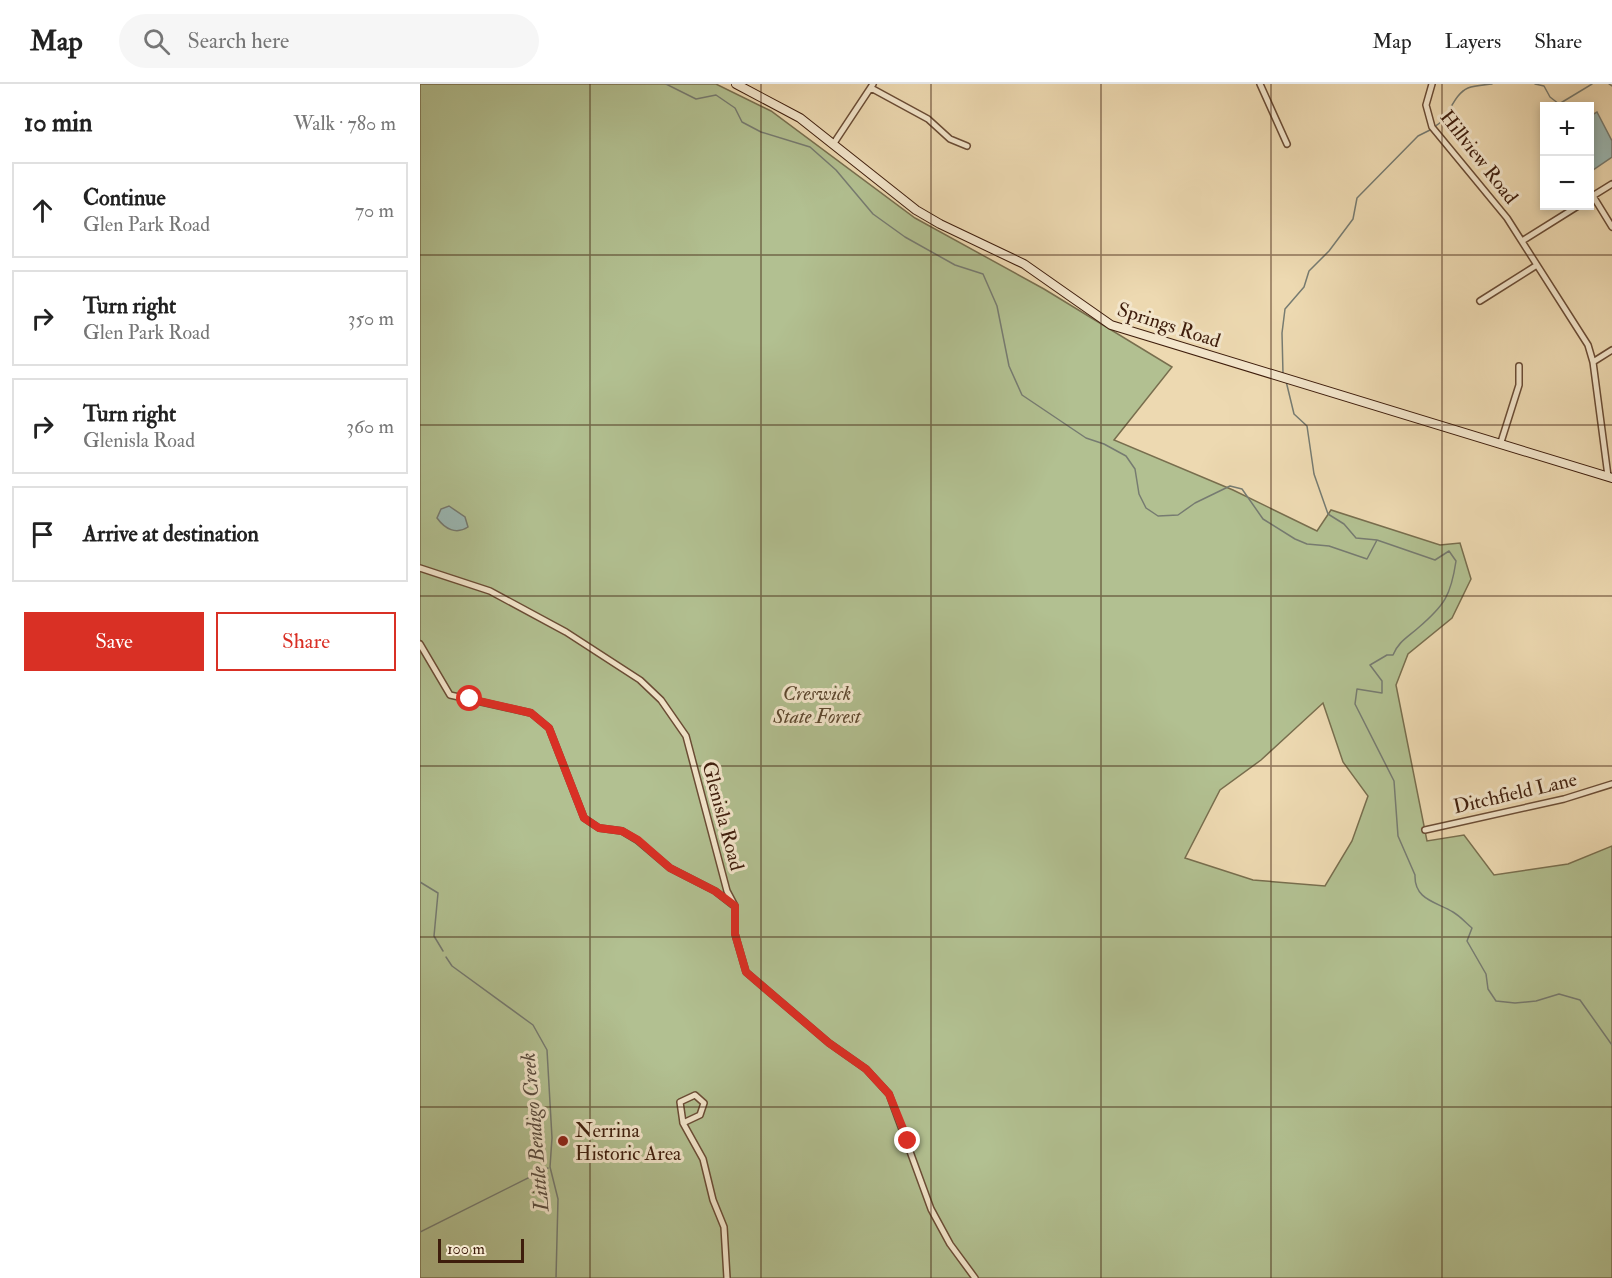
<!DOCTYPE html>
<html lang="en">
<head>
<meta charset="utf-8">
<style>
  :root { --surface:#fff; --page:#f6f6f6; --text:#222; --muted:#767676; --line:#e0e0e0; --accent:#d93025 }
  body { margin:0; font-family:"IM FELL Double Pica",serif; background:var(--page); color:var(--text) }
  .controls { position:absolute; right:18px; top:18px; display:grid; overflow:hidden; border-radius:0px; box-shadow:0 3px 9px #0003 }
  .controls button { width:54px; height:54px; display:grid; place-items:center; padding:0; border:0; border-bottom:2px solid var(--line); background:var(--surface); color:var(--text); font:30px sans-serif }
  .scale { position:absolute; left:18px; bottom:15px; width:86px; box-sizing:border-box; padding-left:6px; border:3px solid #3e1d0c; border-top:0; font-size:16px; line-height:21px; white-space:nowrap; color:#3e1d0c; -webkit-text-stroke:4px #f3e6cc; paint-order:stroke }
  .stop { position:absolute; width:18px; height:18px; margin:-14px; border:4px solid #d93025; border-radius:50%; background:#fff }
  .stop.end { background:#d93025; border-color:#fff; box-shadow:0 2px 6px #0008 }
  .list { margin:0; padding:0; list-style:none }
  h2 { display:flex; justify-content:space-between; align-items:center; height:78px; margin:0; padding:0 24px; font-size:26px }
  h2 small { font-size:20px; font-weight:400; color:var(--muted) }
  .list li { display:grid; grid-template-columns:39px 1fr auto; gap:18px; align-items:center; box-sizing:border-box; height:96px; margin:0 12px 12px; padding:0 12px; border:2px solid var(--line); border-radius:0px }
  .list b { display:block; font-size:22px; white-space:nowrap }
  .list p { margin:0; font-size:20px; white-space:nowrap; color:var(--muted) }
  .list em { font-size:20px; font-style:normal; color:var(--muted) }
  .actions { display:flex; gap:12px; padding:18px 24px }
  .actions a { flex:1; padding:14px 0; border:2px solid var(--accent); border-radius:0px; text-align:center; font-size:21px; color:var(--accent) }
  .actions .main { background:var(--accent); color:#fff }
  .icon { flex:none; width:33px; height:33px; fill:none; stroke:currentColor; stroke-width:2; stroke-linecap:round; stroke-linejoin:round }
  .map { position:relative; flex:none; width:1192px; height:1194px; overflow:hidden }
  header { display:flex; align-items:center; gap:36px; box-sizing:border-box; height:84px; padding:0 30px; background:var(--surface); border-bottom:2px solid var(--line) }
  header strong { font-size:28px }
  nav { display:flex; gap:33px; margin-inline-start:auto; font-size:21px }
  .search { width:420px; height:54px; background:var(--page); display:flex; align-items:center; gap:15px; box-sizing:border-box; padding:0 21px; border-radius:33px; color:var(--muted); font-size:22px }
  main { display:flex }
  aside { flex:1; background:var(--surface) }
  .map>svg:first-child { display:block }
  .green { fill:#b2c091; stroke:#786e4e; stroke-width:1.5; fill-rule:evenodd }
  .water { fill:#9bb9b5; stroke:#767b71; stroke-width:1.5 }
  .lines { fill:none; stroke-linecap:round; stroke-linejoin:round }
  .stream { stroke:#767b71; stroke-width:1.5 }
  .street-casing { stroke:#6a4c35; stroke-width:8 }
  .secondary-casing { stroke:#3e1d0c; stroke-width:10 }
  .street { stroke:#f3e6cc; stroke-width:5 }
  .secondary { stroke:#f3e6cc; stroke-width:8 }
  .route { stroke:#d93025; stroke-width:8 }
  .grid { fill:none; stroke:#3e1d0c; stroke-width:1.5; stroke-opacity:0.55 }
  .poi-dot { fill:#8f2418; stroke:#f3e6cc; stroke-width:2 }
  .labels { text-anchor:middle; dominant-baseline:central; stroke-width:6; stroke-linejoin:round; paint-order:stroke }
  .street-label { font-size:20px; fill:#3e1d0c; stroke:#f3e6cc }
  .park-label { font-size:20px; font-style:italic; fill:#5b462d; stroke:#f3e6cc }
  .poi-label { font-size:20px; fill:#3e1d0c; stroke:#f3e6cc; text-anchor:start }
  .water-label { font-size:21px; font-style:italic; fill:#5a4c3f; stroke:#f3e6cc }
</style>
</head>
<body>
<header>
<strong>Map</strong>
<div class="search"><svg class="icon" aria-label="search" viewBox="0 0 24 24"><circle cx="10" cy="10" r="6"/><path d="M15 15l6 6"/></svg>Search here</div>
<nav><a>Map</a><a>Layers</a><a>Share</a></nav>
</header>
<main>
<aside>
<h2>10 min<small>Walk · 780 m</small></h2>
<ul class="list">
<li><svg class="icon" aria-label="ahead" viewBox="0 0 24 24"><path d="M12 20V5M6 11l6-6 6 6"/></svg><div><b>Continue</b><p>Glen Park Road</p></div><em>70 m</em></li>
<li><svg class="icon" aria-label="right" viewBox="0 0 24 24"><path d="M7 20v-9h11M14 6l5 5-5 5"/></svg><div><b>Turn right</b><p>Glen Park Road</p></div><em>350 m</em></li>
<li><svg class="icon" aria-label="right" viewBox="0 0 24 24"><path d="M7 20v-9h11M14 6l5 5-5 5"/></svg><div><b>Turn right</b><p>Glenisla Road</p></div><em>360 m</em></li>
<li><svg class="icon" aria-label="arrive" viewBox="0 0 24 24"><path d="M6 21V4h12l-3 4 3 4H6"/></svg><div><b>Arrive at destination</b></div></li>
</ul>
<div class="actions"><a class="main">Save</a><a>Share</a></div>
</aside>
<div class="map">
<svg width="1192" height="1194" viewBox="0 0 1192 1194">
  <rect width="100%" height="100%" fill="#edd9b1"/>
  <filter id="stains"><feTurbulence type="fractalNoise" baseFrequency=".00333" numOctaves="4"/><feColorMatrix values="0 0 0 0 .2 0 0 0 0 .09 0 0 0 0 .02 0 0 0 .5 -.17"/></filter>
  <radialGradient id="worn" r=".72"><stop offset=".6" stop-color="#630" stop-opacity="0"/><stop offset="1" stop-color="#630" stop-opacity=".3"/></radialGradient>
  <path class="green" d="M0 0H296L351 27 495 134 624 205 752 283 694 356 813 406 897 447 911 426 1020 461 1040 459 1051 495 1032 534 988 570 976 601 1007 757 1044 751 1074 791 1148 780 1192 762V1194H0ZM903 619 923 678 948 712 932 757 905 802 833 796 765 774 800 706 841 676Z"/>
  <path class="water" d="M1177 28 1192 57V73L1170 88V32Z
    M29 422 45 433 48 443C36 451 25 445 17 434L21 425Z"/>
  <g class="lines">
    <path class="stream" d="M246 0 276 15 296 11 315 24 322 38 341 48 390 63 416 86 453 130 485 153 535 181 563 190 577 222 589 282 602 311 666 354 684 360 706 372 715 385 719 410 726 424 738 432 758 431 775 419 810 402 822 405 843 435 875 455 887 460 909 462 947 475 957 456
      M1115 0 1124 2 1130 13 1139 20 1172 0
      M1189 0 1192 2
      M1014 43C1029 36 1032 11 1048 4 1055 1 1064 1 1072 0
      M863 290 862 249 865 225 884 203 889 187 909 167 933 135 937 114 998 52 1010 46
      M866 297 874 330 887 342 894 390 908 430 924 440 936 454 957 456 1015 476 1029 467 1036 477C1031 511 1025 521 998 544 988 553 978 558 973 571H967L950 581 962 597V609L937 605 935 620 974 697 978 752 995 791C994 816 1017 818 1033 828 1040 832 1046 839 1052 844L1047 857 1066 890 1068 905 1076 917 1095 919 1116 917 1139 910 1160 916 1192 961
      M0 798 18 809 14 852 23 867
      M26 873 32 882 113 941 127 966 132 1054 130 1083 138 1115 136 1194
      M0 1148 128 1084"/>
    <g class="street-casing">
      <path id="street" d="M840 0 867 60
        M1012 0 1006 21 1012 43 1087 134 1168 261 1173 278 1188 392
        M451 4 508 35 530 55 547 62
        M414 59 453 0
        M1173 112 1192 143
        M1171 113 1192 100
        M1102 157 1158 122
        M1060 217 1117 181
        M1173 278 1192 266
        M1081 358 1099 301V282
        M0 484 70 507 146 548 220 596 241 616 266 652 307 807 315 822V850L326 888 409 959 446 985 469 1010 511 1125 530 1160 555 1194
        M0 560 30 611 111 629 129 644 164 734 179 744 202 747 217 756 250 784 295 807 313 821
        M1005 746 1144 715 1192 700
        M263 1039 280 1031 284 1019 275 1011 260 1018 263 1039 283 1075 293 1116 304 1143 307 1194"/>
    </g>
    <g class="secondary-casing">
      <path id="secondary" d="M316 0 380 34 496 126 520 140 604 180 691 241 1192 394"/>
    </g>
    <use href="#street" class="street"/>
    <use href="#secondary" class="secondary"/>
  </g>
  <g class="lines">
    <path class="route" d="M50 615 111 629 129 644 164 734 179 744 202 747 218 756 250 784 295 807 315 822V850L326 888 409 959 446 985 469 1010 488 1057"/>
  </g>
  <path class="grid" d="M170 0V1194M341 0V1194M511 0V1194M681 0V1194M851 0V1194M1022 0V1194M0 171H1192M0 341H1192M0 512H1192M0 682H1192M0 853H1192M0 1023H1192"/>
  <circle class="poi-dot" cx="143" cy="1057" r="6"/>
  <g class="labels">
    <g class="street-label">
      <text transform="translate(1059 73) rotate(52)">Hillview Road</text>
      <text transform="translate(749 241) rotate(18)">Springs Road</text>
      <text transform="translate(1095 709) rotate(-13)">Ditchfield Lane</text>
      <text transform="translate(303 732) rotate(75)">Glenisla Road</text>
    </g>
    <g class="park-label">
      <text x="397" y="609">Creswick<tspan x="397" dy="23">State Forest</tspan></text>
    </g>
    <g class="poi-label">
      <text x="155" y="1046">Nerrina<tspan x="155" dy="23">Historic Area</tspan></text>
    </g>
    <g class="water-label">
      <text transform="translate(115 1048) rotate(-95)">Little Bendigo Creek</text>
    </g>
  </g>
  <rect width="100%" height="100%" filter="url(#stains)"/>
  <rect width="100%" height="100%" fill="url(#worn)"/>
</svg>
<div class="controls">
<button>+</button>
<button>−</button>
</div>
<div class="scale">100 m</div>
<div class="stop" style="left:50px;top:615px"></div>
<div class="stop end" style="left:488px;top:1057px"></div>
</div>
</main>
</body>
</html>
